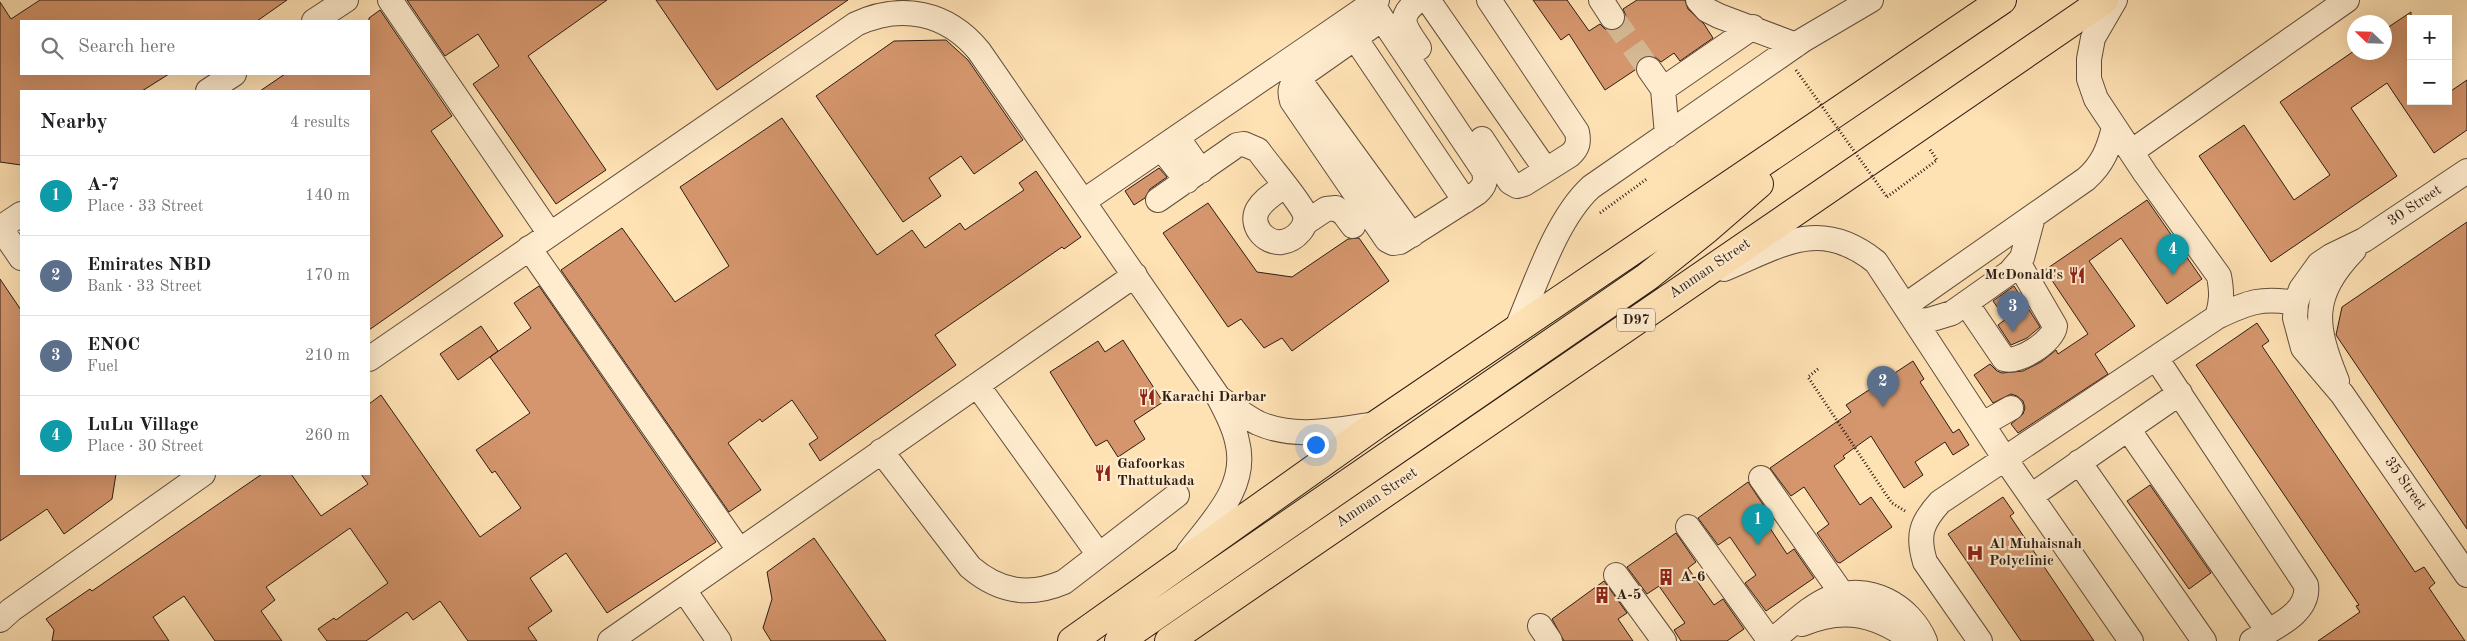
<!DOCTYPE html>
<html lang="en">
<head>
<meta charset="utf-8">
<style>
  :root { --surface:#fff; --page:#f2f2f2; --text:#202124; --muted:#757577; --line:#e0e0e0; --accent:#2563eb }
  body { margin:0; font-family:"Old Standard TT",serif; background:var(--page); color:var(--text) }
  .controls { position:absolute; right:15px; top:15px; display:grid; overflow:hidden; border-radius:0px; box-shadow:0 5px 20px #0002 }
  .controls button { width:45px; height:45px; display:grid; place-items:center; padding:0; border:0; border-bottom:1px solid var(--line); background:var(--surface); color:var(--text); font:25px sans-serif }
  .compass { position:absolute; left:2347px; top:15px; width:45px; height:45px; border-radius:50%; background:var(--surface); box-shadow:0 5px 20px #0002; rotate:293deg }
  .you { position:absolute; left:1315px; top:444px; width:18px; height:18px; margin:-12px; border:4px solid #fff; border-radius:50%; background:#1a73e8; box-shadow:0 0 0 8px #1a73e833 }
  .badge { display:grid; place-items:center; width:32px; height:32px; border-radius:50%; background:var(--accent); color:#fff; font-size:16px; font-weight:700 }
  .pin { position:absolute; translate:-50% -41px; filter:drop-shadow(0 1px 2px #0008) }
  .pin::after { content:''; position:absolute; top:26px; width:18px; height:15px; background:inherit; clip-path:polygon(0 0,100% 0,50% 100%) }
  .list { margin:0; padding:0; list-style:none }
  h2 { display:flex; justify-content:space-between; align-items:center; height:65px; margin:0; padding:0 20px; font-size:21px }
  h2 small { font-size:16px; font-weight:400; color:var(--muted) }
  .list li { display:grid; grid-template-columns:32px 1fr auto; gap:15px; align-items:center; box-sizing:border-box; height:80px; padding:0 20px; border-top:1px solid var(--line) }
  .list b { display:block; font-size:19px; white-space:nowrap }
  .list p { margin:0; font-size:16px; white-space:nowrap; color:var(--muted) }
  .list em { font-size:16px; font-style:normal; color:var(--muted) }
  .icon { flex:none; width:28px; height:28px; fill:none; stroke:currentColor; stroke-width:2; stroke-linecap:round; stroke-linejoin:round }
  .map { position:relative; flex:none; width:2467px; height:641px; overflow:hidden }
  .search { position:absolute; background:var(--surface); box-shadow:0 5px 20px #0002; left:20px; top:20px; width:350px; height:55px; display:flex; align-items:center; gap:12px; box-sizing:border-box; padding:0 18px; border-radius:0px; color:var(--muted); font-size:19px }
  .panel { position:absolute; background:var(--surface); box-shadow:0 5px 20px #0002; left:20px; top:90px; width:350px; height:385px; border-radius:0px }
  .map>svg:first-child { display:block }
  .building { fill:#d5966d; stroke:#2d1c14 }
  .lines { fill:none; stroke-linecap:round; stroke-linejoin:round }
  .minor-tunnel { stroke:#d5ba94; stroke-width:24; stroke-dasharray:24 12; stroke-linecap:butt }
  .minor-casing { stroke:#624e3c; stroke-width:26 }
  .major-casing { stroke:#2d1c14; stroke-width:30 }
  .path { stroke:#2d1c14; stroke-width:3; stroke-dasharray:1 2.5; stroke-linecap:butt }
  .minor { stroke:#ffecce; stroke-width:24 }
  .major { stroke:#ffe2b4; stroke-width:28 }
  .path-bridge { stroke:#2d1c14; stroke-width:3; stroke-dasharray:1 2.5; stroke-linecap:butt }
  .labels { text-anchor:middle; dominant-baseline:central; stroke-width:4.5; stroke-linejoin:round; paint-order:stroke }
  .shield { fill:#ffecce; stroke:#6c5a4c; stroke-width:1 }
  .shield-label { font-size:14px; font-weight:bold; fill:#2d1c14 }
  .street-label { font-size:15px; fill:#2d1c14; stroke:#ffecce }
  .poi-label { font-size:15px; font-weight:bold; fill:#2d1c14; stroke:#ffecce; text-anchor:start }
</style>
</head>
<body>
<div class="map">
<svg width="2467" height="641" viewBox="0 0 2467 641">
  <rect width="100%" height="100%" fill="#ffe2b4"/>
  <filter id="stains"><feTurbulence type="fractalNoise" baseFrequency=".004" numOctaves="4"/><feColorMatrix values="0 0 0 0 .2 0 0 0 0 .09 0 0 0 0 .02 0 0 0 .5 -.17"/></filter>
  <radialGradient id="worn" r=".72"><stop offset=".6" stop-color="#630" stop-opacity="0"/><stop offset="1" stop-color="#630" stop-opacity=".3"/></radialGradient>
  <path class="building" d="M40 0H287L257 21H21V74H169L142 91H21V165L0 162V2L11 19Z
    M407 0H607L528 56 606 170 556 204 473 84 499 66 478 34 445 56Z
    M656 0H848L717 90Z
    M1533 0H1567L1589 31 1600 24 1605 29 1612 31 1619 29 1624 24 1626 16 1623 9 1637 0H1685L1688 9 1704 24 1713 38 1680 61 1674 53 1661 62 1654 56 1642 58 1637 63 1635 70 1605 90 1569 34 1561 40Z
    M380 10 452 116 431 131 503 236 369 330V91H260L285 74H369V18Z
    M2411 12V101H2448V93L2467 80V130L2434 153 2387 83 2351 108 2397 176 2271 262 2199 156 2244 125 2294 200 2330 175 2280 102 2354 51V52H2384V30Z
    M946 40 968 60 1023 140 974 174 961 156 929 178 941 196 903 222 816 96 894 41Z
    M782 118 877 255 912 230 925 248 960 223 965 230 1024 190 1019 183 1036 171 1081 237 1064 249 1062 247 935 335 956 365 820 461 809 444 818 438 792 400 762 422 760 419 728 443 761 490 729 512 561 270 622 228 675 302 729 266 680 187Z
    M1159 168 1167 177 1150 189 1145 198 1134 205 1125 191Z
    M2147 200 2202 279 2167 304 2121 238 2089 261 2135 326 2095 354 2108 374 2018 433 2011 424 2023 414 2025 408 2023 401 2017 396 2011 394 1993 403 1974 375 1990 364 1997 371 2002 373 2023 371 2041 362 2056 350 2058 354 2088 334 2045 270Z
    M1208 203 1257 272 1292 277 1348 239 1359 238 1389 281 1292 351 1282 338 1264 348 1241 319 1228 327 1163 233Z
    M2467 222V529L2336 335 2342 307Z
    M0 279 21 310V474H116L112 499 64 534 47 509 0 541Z
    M539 286 716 542 607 613 566 553 530 578 552 611 528 628 537 641H468L440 601 413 620 407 612 366 641H327L318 629 334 618 336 620 388 583 350 528 266 587 275 600 261 611 282 641H215L184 596 153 617 169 641H52L54 630 46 619 90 589 92 591 262 474H291L321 516 368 484 361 474H369V404L381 395 480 537 521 508 495 471 492 473 476 450 530 413 490 357 531 328 514 303Z
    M2014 286 2040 327 2027 338 2011 345 1998 325 2006 319 1993 301Z
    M2257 323 2269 341 2262 346 2415 572 2424 567 2435 583 2429 588 2465 641H2318L2360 612 2356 606 2359 605 2196 365Z
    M481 326 498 351 458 380 440 354Z
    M1123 340 1163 402 1134 421 1145 439 1118 457 1107 440 1096 446 1050 372 1098 341 1105 352Z
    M1913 361 1924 379 1920 382 1953 433 1959 429 1969 445 1953 455 1945 442 1915 462 1923 475 1904 488 1871 436 1843 456 1845 458 1834 466 1860 505 1871 497 1892 527 1840 563 1837 562 1817 533 1829 524 1804 487 1791 496 1770 468 1851 412 1846 405Z
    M1748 482 1768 512 1762 516 1787 554 1794 549 1814 578 1766 611 1745 583 1756 575 1730 537 1718 545 1698 518Z
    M2150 485 2211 573 2189 589 2127 501Z
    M2003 497 2014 513 2010 516 2094 641H2021L1948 534Z
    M1676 533 1696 562 1688 568 1714 605 1723 599 1744 629 1727 641H1681L1674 630 1685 623 1659 586 1647 594 1627 567Z
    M814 538 886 641H771L763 628 772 599 767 572Z
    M1604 581 1627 613 1618 619 1633 641H1564L1552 619Z"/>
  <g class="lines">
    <path class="minor-tunnel" d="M1612 17 1649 69"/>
    <g class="minor-casing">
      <path id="minor" d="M390 0 550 234
        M1419 0C1395 18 1405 27 1419 48
        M1428 0 1546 170
        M1601 0 1612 17
        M1698 0 1707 10 1719 16 1796 45
        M2115 0 2093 38 2089 59V79L2096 99 2145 173 2219 276C2222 292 2222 302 2217 317
        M1372 3 1382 19 1484 171C1486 181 1485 186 1477 193L1400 242 1393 243 1387 240 1292 101C1289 91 1290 86 1298 78L1382 19
        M314 21 346 0
        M1355 38 1465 201
        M1649 69 1663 89 1667 135
        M1298 78 1412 235
        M1663 89 1753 27
        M208 91 234 74
        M1177 137 1201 171
        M1482 139 1510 182 1517 186 1524 184 1570 155C1578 148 1579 142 1577 132L1489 0
        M1161 148 1187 181
        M2131 152 2347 0
        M2467 171 2364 240 2331 256 2319 264 2301 289 2296 303 2295 318 2303 348 2342 394 2467 575
        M1158 200 1237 145 1244 144 1258 150C1270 167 1295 195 1304 212 1310 226 1295 240 1282 242 1264 244 1249 224 1258 209 1264 199 1275 193 1284 186
        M1084 201 1377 0
        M1305 223 1326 209 1336 208 1344 214 1353 226
        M0 227 21 258
        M0 228 21 214
        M529 248 739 550
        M1724 269C1782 245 1820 217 1876 262L2005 459 2131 641
        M1966 303 2004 359C2018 364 2054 341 2055 326L2019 264
        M1906 305 2086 179C2103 164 2109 148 2114 127
        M1916 321 1929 320 1952 313 2010 272 2022 258 2033 217
        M1516 330C1535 286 1556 219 1591 187L1803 40 1871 0
        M2156 358 2306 585C2310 614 2272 628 2252 641
        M369 359 856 24C901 3 947 12 979 51L1219 398C1226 411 1234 426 1237 441 1249 486 1213 520 1188 553
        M2337 381C2314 325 2310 296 2354 250
        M977 385 1099 555
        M1219 398C1232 406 1244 416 1258 423 1296 440 1338 429 1377 424
        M1983 424 2011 408
        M2128 429 2268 631
        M881 451 970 567C999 592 1029 597 1064 582L1177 495
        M2079 462 2204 641
        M1761 478 1843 595
        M2031 496 2180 393
        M1688 527 1770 641
        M1616 575 1664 641
        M684 590 719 641
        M0 620 11 610 203 474
        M1802 624C1844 606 1877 614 1913 641
        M1540 626 1550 641
        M610 641 1135 275
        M1771 641C1790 627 1808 607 1830 598 1868 582 1910 605 1925 641
        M1980 641 1925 562C1917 535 1921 523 1940 502L2217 317C2248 302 2262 297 2296 303"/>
    </g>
    <g class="major-casing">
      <path id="major" d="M1072 641 1377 424 2002 0
        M1119 641 1647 277 1707 229 1759 184
        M1169 641 2104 0"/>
    </g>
    <path class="path" d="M1887 197 1937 160 1929 148
      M1600 213 1648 178
      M1818 369 1808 377 1885 493 1892 503 1905 511"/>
    <use href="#minor" class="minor"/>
    <use href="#major" class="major"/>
    <path class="path-bridge" d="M1796 70 1887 197"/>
  </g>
  <defs>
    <g id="restaurant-bare" transform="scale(1.35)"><path d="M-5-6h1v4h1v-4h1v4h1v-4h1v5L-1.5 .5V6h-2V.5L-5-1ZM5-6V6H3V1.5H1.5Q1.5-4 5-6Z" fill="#8f2418" stroke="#ffecce" stroke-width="2.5" paint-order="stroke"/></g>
    <g id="hospital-bare" transform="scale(1.35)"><path d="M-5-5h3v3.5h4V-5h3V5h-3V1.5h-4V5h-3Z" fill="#8f2418" stroke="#ffecce" stroke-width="2.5" paint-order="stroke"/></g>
    <g id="building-bare" transform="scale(1.35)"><path d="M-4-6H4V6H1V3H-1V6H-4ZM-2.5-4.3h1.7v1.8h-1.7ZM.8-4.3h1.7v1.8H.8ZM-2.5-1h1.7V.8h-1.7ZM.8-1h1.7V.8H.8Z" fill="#8f2418" stroke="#ffecce" stroke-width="2.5" paint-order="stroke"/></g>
  </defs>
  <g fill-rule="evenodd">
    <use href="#restaurant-bare" x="2077" y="275"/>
    <use href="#restaurant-bare" x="1147" y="397"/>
    <use href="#restaurant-bare" x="1103" y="473"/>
    <use href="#hospital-bare" x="1975" y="553"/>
    <use href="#building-bare" x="1666" y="577"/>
    <use href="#building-bare" x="1602" y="595"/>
  </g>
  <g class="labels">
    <rect class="shield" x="1617" y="308.5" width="38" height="23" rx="4"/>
    <g class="shield-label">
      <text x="1636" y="320">D97</text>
    </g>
    <g class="street-label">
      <text transform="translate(2415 206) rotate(-34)">30 Street</text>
      <text transform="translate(1710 269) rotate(-34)">Amman Street</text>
      <text transform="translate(2405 484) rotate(55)">35 Street</text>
      <text transform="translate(1377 498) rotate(-34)">Amman Street</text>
    </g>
    <g class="poi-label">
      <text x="2063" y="275" text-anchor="end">McDonald's</text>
      <text x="1161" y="397">Karachi Darbar</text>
      <text x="1117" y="464">Gafoorkas<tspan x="1117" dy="17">Thattukada</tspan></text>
      <text x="1989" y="544">Al Muhaisnah<tspan x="1989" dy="17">Polyclinic</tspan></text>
      <text x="1680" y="577">A-6</text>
      <text x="1616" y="595">A-5</text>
    </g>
  </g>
  <rect width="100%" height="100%" filter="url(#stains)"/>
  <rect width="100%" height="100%" fill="url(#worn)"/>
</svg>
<div class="controls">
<button>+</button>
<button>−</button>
</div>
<svg class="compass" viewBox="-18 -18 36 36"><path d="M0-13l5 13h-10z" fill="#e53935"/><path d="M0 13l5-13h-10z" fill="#757577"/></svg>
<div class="you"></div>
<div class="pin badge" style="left:1758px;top:545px;background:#0f9aa8">1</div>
<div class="pin badge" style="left:1883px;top:407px;background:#5c6f8a">2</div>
<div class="pin badge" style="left:2013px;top:332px;background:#5c6f8a">3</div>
<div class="pin badge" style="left:2173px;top:275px;background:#0f9aa8">4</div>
<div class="search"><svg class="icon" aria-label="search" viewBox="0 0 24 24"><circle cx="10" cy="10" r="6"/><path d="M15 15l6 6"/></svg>Search here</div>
<section class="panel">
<h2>Nearby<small>4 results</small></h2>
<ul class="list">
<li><span class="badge" style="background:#0f9aa8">1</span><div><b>A-7</b><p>Place · 33 Street</p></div><em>140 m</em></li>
<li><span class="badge" style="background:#5c6f8a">2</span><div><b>Emirates NBD</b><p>Bank · 33 Street</p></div><em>170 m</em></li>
<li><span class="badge" style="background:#5c6f8a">3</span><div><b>ENOC</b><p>Fuel</p></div><em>210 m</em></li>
<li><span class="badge" style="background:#0f9aa8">4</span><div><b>LuLu Village</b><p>Place · 30 Street</p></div><em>260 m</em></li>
</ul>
</section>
</div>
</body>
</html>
